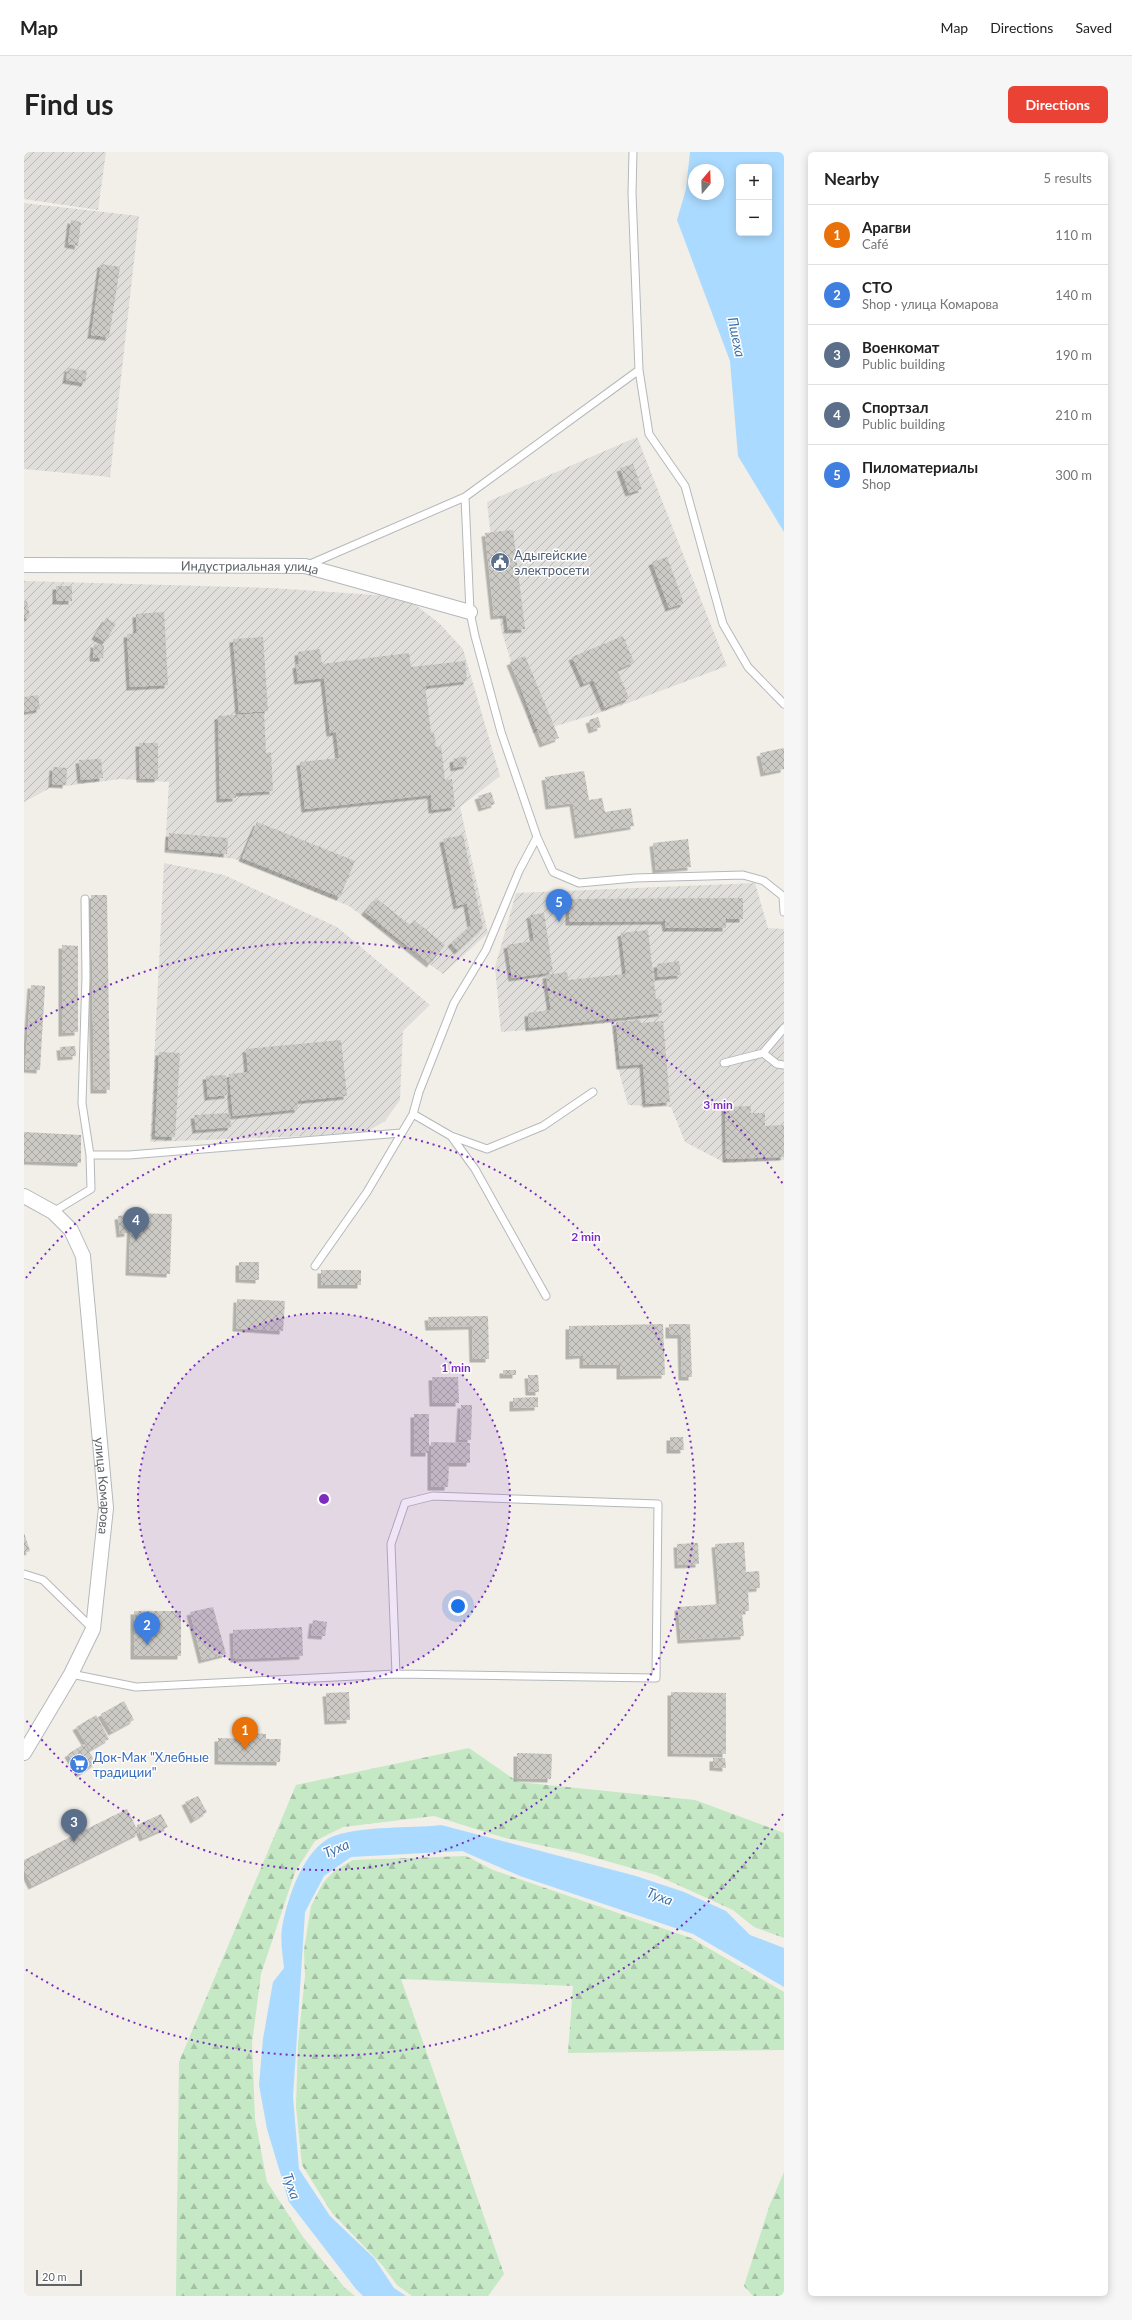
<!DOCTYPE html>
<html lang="en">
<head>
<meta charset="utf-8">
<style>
  :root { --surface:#fff; --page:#f6f6f6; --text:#222; --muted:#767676; --line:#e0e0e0; --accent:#ea4335 }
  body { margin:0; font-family:Lato,sans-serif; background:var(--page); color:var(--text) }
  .controls { position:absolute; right:12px; top:12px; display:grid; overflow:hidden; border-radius:6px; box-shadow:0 2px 10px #0003 }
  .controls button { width:36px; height:36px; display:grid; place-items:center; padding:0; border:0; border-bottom:1px solid var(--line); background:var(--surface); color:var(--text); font:20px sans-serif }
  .compass { position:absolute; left:664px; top:12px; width:36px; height:36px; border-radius:50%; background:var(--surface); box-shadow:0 2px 10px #0003; rotate:19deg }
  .scale { position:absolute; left:12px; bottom:10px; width:46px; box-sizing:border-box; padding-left:4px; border:2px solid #5f6368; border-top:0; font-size:11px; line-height:14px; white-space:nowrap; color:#5f6368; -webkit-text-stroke:3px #fff; paint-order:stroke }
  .you { position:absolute; left:434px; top:1454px; width:14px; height:14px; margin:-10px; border:3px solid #fff; border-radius:50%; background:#1a73e8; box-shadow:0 0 0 6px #1a73e833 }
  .badge { display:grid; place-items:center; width:26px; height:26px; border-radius:50%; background:var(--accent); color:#fff; font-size:13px; font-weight:700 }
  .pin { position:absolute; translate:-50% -33px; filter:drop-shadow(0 1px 2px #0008) }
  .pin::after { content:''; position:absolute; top:21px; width:14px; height:12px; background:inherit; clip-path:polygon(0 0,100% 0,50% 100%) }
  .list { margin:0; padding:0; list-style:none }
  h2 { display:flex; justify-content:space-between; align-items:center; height:52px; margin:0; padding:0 16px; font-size:17px }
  h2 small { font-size:13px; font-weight:400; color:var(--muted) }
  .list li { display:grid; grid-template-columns:26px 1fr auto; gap:12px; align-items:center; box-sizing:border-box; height:60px; padding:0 16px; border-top:1px solid var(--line) }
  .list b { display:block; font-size:15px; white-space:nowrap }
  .list p { margin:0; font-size:13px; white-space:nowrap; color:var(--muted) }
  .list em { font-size:13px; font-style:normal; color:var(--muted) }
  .map { position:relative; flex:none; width:760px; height:2144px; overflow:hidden; border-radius:6px }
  header { display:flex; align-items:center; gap:24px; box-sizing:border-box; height:56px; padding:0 20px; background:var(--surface); border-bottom:1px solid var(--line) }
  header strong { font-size:19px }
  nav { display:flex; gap:22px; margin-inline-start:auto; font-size:14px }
  .intro { display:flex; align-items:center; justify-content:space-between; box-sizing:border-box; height:96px; padding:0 24px }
  h1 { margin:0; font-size:28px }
  .button { padding:10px 18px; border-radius:6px; background:var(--accent); color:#fff; font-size:14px; font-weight:700 }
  main { display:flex; gap:24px; padding:0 24px }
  aside { flex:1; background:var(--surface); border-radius:6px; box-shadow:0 2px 10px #0003 }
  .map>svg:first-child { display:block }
  .industrial { fill:url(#industrial-furrows) }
  .forest { fill:url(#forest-firs) }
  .water { fill:#aadaff; fill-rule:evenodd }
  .building { fill:url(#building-cross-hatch); filter:url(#shadow) }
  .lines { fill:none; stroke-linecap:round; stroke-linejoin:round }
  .lane-casing { stroke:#b5b8bc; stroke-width:9 }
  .street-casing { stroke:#b5b8bc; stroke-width:16 }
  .lane { stroke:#fff; stroke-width:7 }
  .street { stroke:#fff; stroke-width:14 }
  .ring { fill:none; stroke:#7b2cbf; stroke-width:2; stroke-dasharray:2 4 }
  .labels { text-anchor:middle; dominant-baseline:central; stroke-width:3; stroke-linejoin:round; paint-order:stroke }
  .service-label { font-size:13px; fill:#4e5e75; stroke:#fff; text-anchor:start }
  .street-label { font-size:13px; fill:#5f6368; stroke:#fff }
  .shop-label { font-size:13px; fill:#366cbe; stroke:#fff; text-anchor:start }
  .water-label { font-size:14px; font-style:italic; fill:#4174aa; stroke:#fff }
  .centre { fill:#7b2cbf; stroke:#fff; stroke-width:2 }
  .ring-label { font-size:12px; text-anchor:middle; font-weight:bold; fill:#7b2cbf; stroke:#fff; stroke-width:3; stroke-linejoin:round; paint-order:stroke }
</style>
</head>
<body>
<header>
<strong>Map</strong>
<nav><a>Map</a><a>Directions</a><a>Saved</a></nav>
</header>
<div class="intro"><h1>Find us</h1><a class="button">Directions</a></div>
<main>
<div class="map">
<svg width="760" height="2144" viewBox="0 0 760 2144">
  <defs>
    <pattern id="industrial-furrows" width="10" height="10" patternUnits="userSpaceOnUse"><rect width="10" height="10" fill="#e0deda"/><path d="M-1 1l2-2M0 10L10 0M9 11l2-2" fill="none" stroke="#b9b8b5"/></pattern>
    <pattern id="forest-firs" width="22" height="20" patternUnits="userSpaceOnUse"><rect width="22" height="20" fill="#c5e8c5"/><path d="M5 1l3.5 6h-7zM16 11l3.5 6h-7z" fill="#a3c0a4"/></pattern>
    <pattern id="building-cross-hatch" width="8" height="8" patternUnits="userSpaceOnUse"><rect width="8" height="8" fill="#cccac5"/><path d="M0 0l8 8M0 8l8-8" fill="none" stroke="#a9a8a4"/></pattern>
    <filter id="shadow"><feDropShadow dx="-3.5" dy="3.5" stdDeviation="0" flood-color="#0004"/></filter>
  </defs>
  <rect width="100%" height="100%" fill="#f1efe8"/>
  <path class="industrial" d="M0 0H82L74 58 0 47Z
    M0 51 115 64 86 325 0 317Z
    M613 285 703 514 588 557 509 581 477 477 463 350Z
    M0 429 248 436 381 445 415 471 439 497 476 624 436 655 464 781 419 822 325 754 211 707 141 698 145 630 96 627 26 636 0 650Z
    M140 711 200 723 313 775 406 853 379 879 376 948 361 969 339 982 126 990Z
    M731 731 744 776 760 777V1008L701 1011 661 990 647 955 604 953 593 912 587 871 477 880 471 815 492 741Z"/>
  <path class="forest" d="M445 1596 494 1630 671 1648 760 1681V1786L730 1775 709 1758 632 1723 554 1701 481 1686 410 1664 319 1675 291 1689 271 1720 237 1822 228 1891 231 1967 243 2030 279 2085 321 2136 331 2144H152L155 1910 272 1633Z
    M442 1704 469 1718 667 1786 760 1840V1898L544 1901 549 1834 377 1827 480 2122 464 2144H388L373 2133 359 2114 308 2061 278 2013 272 1955 274 1892 281 1824 280 1798 287 1754 299 1731 310 1719 329 1708Z
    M760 2020V2144H729L720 2134 745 2055Z"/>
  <path class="water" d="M666 0H760V380L714 304 706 209 653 68 662 37ZM715 15H745V81H715ZM670 18H694V42H670Z
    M417 1673 612 1724 660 1740 702 1759 726 1783 760 1796V1835L669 1782 496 1724 438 1699 327 1705 300 1724 281 1760 269 1945 275 2017 306 2064 350 2106 370 2136 382 2144H339L332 2137 265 2050 243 1977 235 1933 239 1887 249 1830 260 1816C259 1804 256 1789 258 1776 263 1747 280 1695 310 1684 343 1673 383 1677 417 1673Z"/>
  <path class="building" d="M47 68 57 70 54 94 44 92Z
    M77 112 96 115 85 185 67 183Z
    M44 216 63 219 61 231 42 228Z
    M609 312 618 337 605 341 596 316Z
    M489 378 501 477 484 478 482 463 470 464 461 381Z
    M643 405 660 451 645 456 628 410Z
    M32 434H48V449H32Z
    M3 449 6 465 0 466V450Z
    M140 460 144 533 106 535 103 482 113 481 112 462Z
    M82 466 92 472 81 490 71 484Z
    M599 484 610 510 593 518 605 546 581 556 569 528 560 532 548 505Z
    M239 485 244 559 215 561 209 487Z
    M70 492 80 493 79 506H69Z
    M296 497 298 512 385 501 387 515 441 509 443 529 401 534 407 580H410L412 595 417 594 421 628 428 627 431 655 408 658 407 643 281 657 276 610 315 606 312 580 306 581 300 526 274 529 272 513 275 512 274 500Z
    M501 504 535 586 519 592 486 510Z
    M14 543 16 557 0 560V545Z
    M240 561 242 601 247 600 249 639 212 641V646L196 647 194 564Z
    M574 565 577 575 568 578 565 568Z
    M115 591H134V627H116Z
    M760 596V617L740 621 736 601Z
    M442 604 443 613 430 616 429 607Z
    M77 607 79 626 57 628 55 608Z
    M29 615 43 616 42 633 28 632Z
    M560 619 565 648 578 646 581 660 607 656 610 674 554 683 549 651 525 654 521 625Z
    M467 640 471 652 458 656 454 644Z
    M233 670 331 709 316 745 218 706Z
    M145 681 204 686 203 702 144 697Z
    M439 683 459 776 434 799 427 791 447 773 443 751 433 754 419 687Z
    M664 687 667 715 632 718 629 691Z
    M67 743H83L86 938H70Z
    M352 746 386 773 390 768 421 793 406 812 341 760Z
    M719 746V767H702V776H642L641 769 545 770V747Z
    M520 761 529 820 488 826 483 793 510 789 506 763Z
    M624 778 632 847H637L638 861 505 876 504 861 527 858 522 823 543 820 544 828 602 822 597 781Z
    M38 793 54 794V880L38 881Z
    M655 809 657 823 634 825 633 812Z
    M7 833 21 834 16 918 1 917Z
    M616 868 617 871 639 869 646 950 622 952 619 912 596 914 592 870Z
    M317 888 323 944 273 949 274 957 209 964 205 922 224 920 222 897Z
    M51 894 52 904 37 905 36 895Z
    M135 900 156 901 151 985 131 984Z
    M202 923 204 943 184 945 182 924Z
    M727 954V961H741V974L760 973V1005L702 1007 701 955Z
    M206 961 207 975 172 978 170 963Z
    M0 980 57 983V1011L0 1009Z
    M107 1061 148 1062 146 1122 105 1120Z
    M103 1063 104 1081 96 1082 94 1064Z
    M215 1110H235V1128L215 1127Z
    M297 1118H337V1133H297Z
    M213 1147 261 1149 259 1179 212 1176Z
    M464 1164 465 1207H449L448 1174 405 1175 404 1165Z
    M639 1172 641 1223 596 1224V1213H559V1203L545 1204V1174Z
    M645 1172H666L668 1225H658L657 1183H645Z
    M479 1218H492V1223H479Z
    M504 1223H514L515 1240H505Z
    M408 1225H434L435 1251H409Z
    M514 1245V1255L489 1256V1246Z
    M437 1253H448L447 1288H435Z
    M390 1262H405V1301H390Z
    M646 1285H659L660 1298H646Z
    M407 1290 446 1291V1311H425L424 1335H407Z
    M0 1381 6 1399 0 1401Z
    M720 1390 722 1420 735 1419 736 1436 724 1437 725 1459H718L720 1484 657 1488 654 1455 696 1452 691 1392Z
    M674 1391 675 1412 654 1413 653 1392Z
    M189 1455 202 1502 178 1508 166 1460Z
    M110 1459H157V1504H110Z
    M289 1468 303 1470 301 1484 287 1483Z
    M278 1475 279 1504 210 1507 209 1478Z
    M325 1540 326 1568 304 1569 302 1541Z
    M647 1540 702 1541V1602L647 1601Z
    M100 1549 110 1568 88 1580 77 1562Z
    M72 1563 85 1587 66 1598 52 1575Z
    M228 1581 242 1582V1587H257L256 1610 194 1609V1586L228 1587Z
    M60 1592 72 1611 56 1622 44 1602Z
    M493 1601 528 1602 527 1627 493 1626Z
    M689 1606H701L702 1616 689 1615Z
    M174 1644 183 1660 170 1668 161 1650Z
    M103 1657 115 1681 8 1734 0 1718V1708Z
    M137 1662 144 1675 119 1686 113 1673Z"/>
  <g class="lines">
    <g class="lane-casing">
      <path id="lane" d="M615 218 625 282 661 334 699 472 724 515 760 552
        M441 345 446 460 451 484 477 580 513 685 529 720 555 731 611 726 719 723 740 729 760 745
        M284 413 441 345 615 218 608 41 609 0
        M759 745 760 760
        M61 747 62 825 58 951 66 1003
        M739 901 760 876
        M700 911 739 901 753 912 760 913
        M389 962 427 984 451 1017 522 1144
        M427 984 463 997 519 974 569 940
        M29 1060 67 1037 66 1003H105L377 981
        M291 1114 343 1040 389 962 395 940 430 851 462 798 495 719 513 685
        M0 1422 19 1428 69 1477
        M47 1522 112 1535 372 1522 632 1526 634 1352 409 1344 381 1351 367 1392 372 1522"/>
    </g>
    <g class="street-casing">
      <g id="street">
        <path id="s1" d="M0 413 281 414 446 460"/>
        <path id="s2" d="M0 1044 29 1060 47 1078 59 1104 82 1356 69 1477 47 1522 0 1601"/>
      </g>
    </g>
    <use href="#lane" class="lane"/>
    <use href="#street" class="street"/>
  </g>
  <circle cx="300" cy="1347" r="186" fill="#7b2cbf" fill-opacity=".12"/>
  <g class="ring">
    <circle cx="300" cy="1347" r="186"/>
    <path d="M2 1126A371 371 0 1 1 2 1568"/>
    <path d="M759 1662A557 557 0 0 1 1 1817M1 877A557 557 0 0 1 759 1032"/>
  </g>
  <defs>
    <g id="civic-disc" transform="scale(1)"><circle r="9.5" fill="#5c6f8a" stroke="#fff"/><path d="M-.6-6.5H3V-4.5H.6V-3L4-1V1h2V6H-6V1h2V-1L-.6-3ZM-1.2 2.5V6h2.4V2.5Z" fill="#fff"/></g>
    <g id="supermarket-disc" transform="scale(1)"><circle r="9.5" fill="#3f7fe0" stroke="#fff"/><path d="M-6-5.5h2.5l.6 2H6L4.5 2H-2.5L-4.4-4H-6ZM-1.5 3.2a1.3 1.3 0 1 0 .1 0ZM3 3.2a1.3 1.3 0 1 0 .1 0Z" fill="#fff"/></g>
  </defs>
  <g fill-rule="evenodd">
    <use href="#civic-disc" x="476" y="410"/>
    <use href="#supermarket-disc" x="55" y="1612"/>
  </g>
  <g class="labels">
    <g class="service-label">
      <text x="490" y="403">Адыгейские<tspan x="490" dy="15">электросети</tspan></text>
    </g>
    <g class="street-label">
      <text stroke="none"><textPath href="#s1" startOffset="226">Индустриальная улица</textPath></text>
      <text stroke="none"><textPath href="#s2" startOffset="318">улица Комарова</textPath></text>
    </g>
    <g class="shop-label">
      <text x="69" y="1605">Док-Мак "Хлебные<tspan x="69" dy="15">традиции"</tspan></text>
    </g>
    <g class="water-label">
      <text transform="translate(713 185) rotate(78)">Пшеха</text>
      <text transform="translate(312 1696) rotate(-23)">Туха</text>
      <text transform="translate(636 1744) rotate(21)">Туха</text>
      <text transform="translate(268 2034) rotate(70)">Туха</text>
    </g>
  </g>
  <circle cx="300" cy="1347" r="6" class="centre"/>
  <g class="ring-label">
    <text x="694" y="957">3 min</text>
    <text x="562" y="1089">2 min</text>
    <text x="432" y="1220">1 min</text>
  </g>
</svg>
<div class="controls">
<button>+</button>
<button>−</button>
</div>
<svg class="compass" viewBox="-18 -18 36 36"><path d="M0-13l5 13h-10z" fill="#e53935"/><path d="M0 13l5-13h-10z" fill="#767676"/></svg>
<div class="scale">20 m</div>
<div class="you"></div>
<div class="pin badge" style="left:221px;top:1598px;background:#e8710a">1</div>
<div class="pin badge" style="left:123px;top:1493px;background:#3f7fe0">2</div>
<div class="pin badge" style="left:50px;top:1690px;background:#5c6f8a">3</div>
<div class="pin badge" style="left:112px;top:1088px;background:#5c6f8a">4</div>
<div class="pin badge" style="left:535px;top:770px;background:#3f7fe0">5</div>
</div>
<aside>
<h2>Nearby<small>5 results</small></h2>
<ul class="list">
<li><span class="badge" style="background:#e8710a">1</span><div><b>Арагви</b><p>Café</p></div><em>110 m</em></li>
<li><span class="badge" style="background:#3f7fe0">2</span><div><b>СТО</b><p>Shop · улица Комарова</p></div><em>140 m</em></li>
<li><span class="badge" style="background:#5c6f8a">3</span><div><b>Военкомат</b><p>Public building</p></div><em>190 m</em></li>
<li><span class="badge" style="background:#5c6f8a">4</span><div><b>Спортзал</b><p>Public building</p></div><em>210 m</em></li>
<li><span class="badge" style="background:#3f7fe0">5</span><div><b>Пиломатериалы</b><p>Shop</p></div><em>300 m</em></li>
</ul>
</aside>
</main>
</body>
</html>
